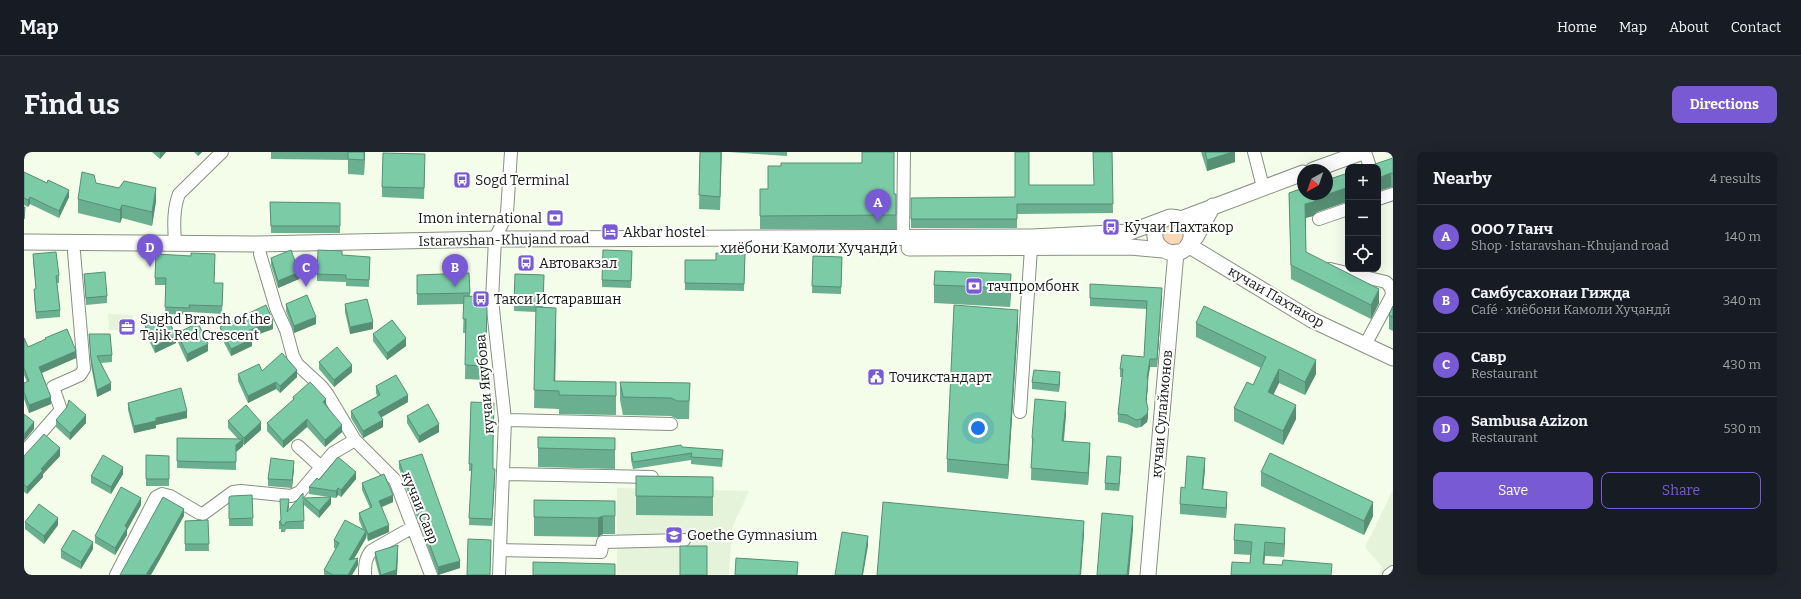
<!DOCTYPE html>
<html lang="en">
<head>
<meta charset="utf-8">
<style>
  :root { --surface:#171b24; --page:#20242c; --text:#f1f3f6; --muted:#9ea1a6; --line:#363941; --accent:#795ad5 }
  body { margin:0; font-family:Bitter,serif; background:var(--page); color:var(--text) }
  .controls { position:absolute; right:12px; top:12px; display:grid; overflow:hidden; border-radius:8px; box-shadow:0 4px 16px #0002 }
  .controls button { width:36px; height:36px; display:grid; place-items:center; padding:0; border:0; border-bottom:1px solid var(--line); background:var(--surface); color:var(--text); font:20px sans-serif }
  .compass { position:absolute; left:1273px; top:12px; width:36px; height:36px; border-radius:50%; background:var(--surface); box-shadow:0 4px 16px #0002; rotate:220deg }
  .you { position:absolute; left:954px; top:276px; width:14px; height:14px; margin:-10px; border:3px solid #fff; border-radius:50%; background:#1a73e8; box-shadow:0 0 0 6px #1a73e833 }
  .badge { display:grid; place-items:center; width:26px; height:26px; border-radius:50%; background:var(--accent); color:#fff; font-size:13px; font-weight:700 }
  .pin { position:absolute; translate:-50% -33px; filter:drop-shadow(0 1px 2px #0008) }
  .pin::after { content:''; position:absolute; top:21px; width:14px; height:12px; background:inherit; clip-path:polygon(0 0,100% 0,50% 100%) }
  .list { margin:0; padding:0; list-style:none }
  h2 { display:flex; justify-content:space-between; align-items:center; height:52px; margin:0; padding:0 16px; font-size:17px }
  h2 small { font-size:13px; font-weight:400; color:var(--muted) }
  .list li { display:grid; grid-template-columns:26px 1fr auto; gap:12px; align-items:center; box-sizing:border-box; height:64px; padding:0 16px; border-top:1px solid var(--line) }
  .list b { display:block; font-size:15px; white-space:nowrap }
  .list p { margin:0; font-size:13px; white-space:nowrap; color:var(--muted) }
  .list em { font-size:13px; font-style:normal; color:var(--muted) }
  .actions { display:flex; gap:8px; padding:12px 16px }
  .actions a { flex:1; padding:9px 0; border:1px solid var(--accent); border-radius:8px; text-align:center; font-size:14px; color:var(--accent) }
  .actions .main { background:var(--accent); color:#fff }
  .icon { flex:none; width:22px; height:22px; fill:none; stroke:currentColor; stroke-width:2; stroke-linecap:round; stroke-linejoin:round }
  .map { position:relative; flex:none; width:1369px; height:423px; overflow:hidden; border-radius:8px }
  header { display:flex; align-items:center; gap:24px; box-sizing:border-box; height:56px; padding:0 20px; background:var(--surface); border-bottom:1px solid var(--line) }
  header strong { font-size:19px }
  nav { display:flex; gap:22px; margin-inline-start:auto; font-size:14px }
  .intro { display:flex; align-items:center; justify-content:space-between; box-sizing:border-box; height:96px; padding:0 24px }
  h1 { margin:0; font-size:28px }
  .button { padding:10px 18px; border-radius:8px; background:var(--accent); color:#fff; font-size:14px; font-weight:700 }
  main { display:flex; gap:24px; padding:0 24px }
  aside { flex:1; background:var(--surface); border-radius:8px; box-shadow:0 4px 16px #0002 }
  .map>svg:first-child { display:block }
  .built { fill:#e5f3da }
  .green { fill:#fbd8b6 }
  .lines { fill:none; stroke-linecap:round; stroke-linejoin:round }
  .minor-casing { stroke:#889181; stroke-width:14 }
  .major-casing { stroke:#889181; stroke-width:17 }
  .minor { stroke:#fff; stroke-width:12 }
  .major { stroke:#fff; stroke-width:15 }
  .wall { fill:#6aaf8f }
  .shaded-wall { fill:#568f74 }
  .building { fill:#7bcca6; stroke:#568f74 }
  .labels { text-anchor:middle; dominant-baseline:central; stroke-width:4; stroke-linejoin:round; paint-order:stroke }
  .poi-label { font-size:14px; fill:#141812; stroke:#fff; text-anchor:start }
  .street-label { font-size:14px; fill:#141812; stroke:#fff }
</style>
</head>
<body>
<header>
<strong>Map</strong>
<nav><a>Home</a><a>Map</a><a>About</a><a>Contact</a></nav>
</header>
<div class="intro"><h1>Find us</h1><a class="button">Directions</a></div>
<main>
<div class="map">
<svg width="1369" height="423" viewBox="0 0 1369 423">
  <rect width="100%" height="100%" fill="#f3fdea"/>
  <path class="built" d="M84 162 109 163V178H85Z
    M593 336 725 339 708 376 705 423H593Z
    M1369 338V423H1354L1358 415 1341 395Z"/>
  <path class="green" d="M1139 83a10 10 0 1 1 20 0a10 10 0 1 1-20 0Z"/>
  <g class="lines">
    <g class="minor-casing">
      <path id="minor" d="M1230 0 1239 35
        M1341 0 1346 15
        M1354 47 1369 42
        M1295 67 1324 57
        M879 86 880 0
        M151 90C150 75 149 57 155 42L198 0
        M236 102 252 156 262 178 269 204 273 212 298 235 304 243 331 288 371 328 407 423
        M1306 117 1362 130 1367 136 1368 143 1341 193
        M996 260 1007 96
        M481 268 647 272
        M274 294 297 315
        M0 300 37 258 29 235 56 223 60 217 50 100
        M479 322 628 325
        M476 398 577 400 579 390 660 388
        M92 423 132 345 138 342 146 344 175 361 179 362 209 340 217 339 267 344 276 340 309 301 331 288
        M341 423C341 413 341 407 347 399L389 375
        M475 423 481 268 468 148 471 87 483 61 487 0
        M1365 423 1369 420"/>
    </g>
    <g class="major-casing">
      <path id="major" d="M1289 18 1339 0
        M1157 67 1279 21
        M1167 87 1172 85 1189 54
        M0 90 233 92 471 87 1008 85 1106 80 1146 65C1153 65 1160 67 1164 74 1167 78 1168 84 1166 89 1156 117 1112 90 1140 67
        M1164 93 1288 168 1369 206
        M885 96 1106 95 1139 98
        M1124 423 1152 100"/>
    </g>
    <use href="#minor" class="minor"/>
    <use href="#major" class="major"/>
  </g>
  <path class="wall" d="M128 0H142L136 7Z
    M170 0H178L174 4Z
    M247 0H341L340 23 324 22V8L247 7Z
    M676 0H698L696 58 675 57Z
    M705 0H763V4Z
    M1088 0 1089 61 993 62V76H887V46L991 45 1005 33H1070Z
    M1177 0H1211V10L1183 19Z
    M1369 6V35H1367L1354 39Z
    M401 13 400 47 358 45V35Z
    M0 20 23 31 45 45 35 66 6 52 4 55 0 53Z
    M1324 21V50H1322L1293 60 1289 64 1282 66V100L1355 151 1347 167 1267 127 1265 41Z
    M72 31 132 49 128 74 98 66 96 71 54 61V47Z
    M736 37 872 42V77H736Z
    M246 50 316 51V81H247Z
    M608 99 607 136 578 135V128Z
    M9 102 35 123V131H33L36 158V165L12 167 10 144V137H12L9 109Z
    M721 102 720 139 661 138V108H692Z
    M318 103 346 112 345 135 322 134V130L293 129V122Z
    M789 104 818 105 817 142 788 141Z
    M247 106 275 127 254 136 247 113Z
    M191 109 190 131 199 138 198 162 166 160V163L141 162 142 133H131V126Z
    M445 121 446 144 463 172 461 228 441 227 442 181H439L440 152 393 153V123Z
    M60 122 83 144V151L62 153Z
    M491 122 520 123 519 155 532 174 531 229 592 230V263L535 262V257L510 256 512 160 490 159Z
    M987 122 986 155 910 151V133Z
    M1066 132 1138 144 1133 215H1126L1124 226V234L1122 250 1124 265 1123 270 1117 275 1112 276 1103 272 1094 270V262L1098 225H1096V217L1120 205 1123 157 1066 154Z
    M262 152 292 172 270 181 262 159Z
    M321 152 349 177 326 182 321 160Z
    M1369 154V179L1365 177V163Z
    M1172 171 1292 222 1281 243 1255 231 1249 243 1272 267 1259 293 1210 269V256L1229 233 1237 216 1172 185Z
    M994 172 984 327 923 320V307Z
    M121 173 152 191 131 201 121 180Z
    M196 175 249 177 227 185 228 194 207 204 196 183Z
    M153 181 184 199 163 210 153 188Z
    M65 182 88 203V210L77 211 87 238 73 245 67 214Z
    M349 182 382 194 363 208 349 189Z
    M0 186 4 195 21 188V186L52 206 18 221 27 252 5 261 0 247V231L3 230 0 223Z
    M295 210 328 220 310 235 295 217Z
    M238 219 273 225 256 241 252 237 224 251 214 229V222Z
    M1036 228 1035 240 1008 237V230Z
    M596 230 666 231 665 267H653L647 264 599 263 596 248Z
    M352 234 384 250 358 265 359 275 339 286 327 266V259L353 244 352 241Z
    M269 245 302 254 318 280 301 295 283 275 259 296 243 279V271L269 249Z
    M447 250 470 258 469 297V317L471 324 468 374 445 373 447 319H445Z
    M104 251 163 266 132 273V276L110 281 104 258Z
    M1042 262 1040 289 1066 303 1064 333 1007 328 1008 286Z
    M383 264 415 280 395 291 383 271Z
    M32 268 62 271 46 288 32 275Z
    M204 269 237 278 220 293 219 292V294L212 300V318L153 316V286L214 287 204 276Z
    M514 285 591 286V317L514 315Z
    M658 295 699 306 698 315 667 312V308L609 317 607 308V301Z
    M122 303 145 304V334H122Z
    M0 304H36L19 322V325L3 342 0 340Z
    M375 309 436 416 414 423 375 316Z
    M1097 312 1095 339 1081 338V331Z
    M270 316 268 336 244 334V327Z
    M1181 316 1179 338 1203 350 1202 366 1156 362V352L1161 336Z
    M1237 320 1349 364 1340 383 1237 334Z
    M99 322 87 342 67 331V324Z
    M612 324 689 325V364L612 363Z
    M332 327 317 345 314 343 312 346 285 342V335L295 328Z
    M338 331 369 350 358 355 365 380 344 389 342 383V386L330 407 334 413 328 423H300V418L312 397 310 396V388L339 378 335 368V361L346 356 338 338Z
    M279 341 280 377H262L261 380H257V377H255V370L265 354 264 359Z
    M228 343 229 374H205V345Z
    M280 346 307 352 295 366 280 353Z
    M510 348 591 349V382H579L574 385 510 384Z
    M117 353 103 378V383L91 403 71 391V384Z
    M184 368 185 399H161V369Z
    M1 370 34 373 20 392 1 377Z
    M1210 388 1261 389 1260 405 1241 404 1240 412 1308 423 1226 411 1227 403 1210 402Z
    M69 397 57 417 37 406V398Z
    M351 400H374L373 423H355L351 407Z"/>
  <path class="shaded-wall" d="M136 0H142L136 7Z
    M174 0H178L174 4Z
    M340 0H341L340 23Z
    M1209 0H1211V10L1183 19V8Z
    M1367 21V35L1354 39V26Z
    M132 36V49L128 74V60Z
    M1322 36V50L1293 60 1289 64 1281 66V52L1293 46Z
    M45 38V45L35 66V59Z
    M6 45V52L4 55V48Z
    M98 53V66L96 71V58Z
    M275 120V127L254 136V129Z
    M987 122V141L986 155V136Z
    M1138 136V144L1133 215V207Z
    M1355 137V151L1347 167V153Z
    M532 156V174L531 238 530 229Z
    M463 158V172L461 228V214Z
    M994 158V172L984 327V313Z
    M292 165V172L270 181V174Z
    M249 169V177L224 186V179Z
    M349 170V177L326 182V175Z
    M152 184V191L131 201V194Z
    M382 186V194L363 208V201Z
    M228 187V194L207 204V197Z
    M184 192V199L163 210V202Z
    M52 199V206L15 222V215Z
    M1126 207V215L1123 234V226Z
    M1292 208V222L1281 243V230Z
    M328 213V220L310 235V228Z
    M1255 217V231L1244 254V240Z
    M273 218V225L256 241V234Z
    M1036 220V228L1035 240V233Z
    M1124 226V234L1122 256V248Z
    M252 230V237L224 251V244Z
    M87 231V238L73 245V238Z
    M384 243V250L354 267V260Z
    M27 245V252L5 261V253Z
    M302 247V254L299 250Z
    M1042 250V262L1038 301V289Z
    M1272 253V267L1259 293V279Z
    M1124 257V265L1123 270 1117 275V267Z
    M163 259V266L132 273V276L110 281V274L132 266Z
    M62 263V271L46 288V281Z
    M283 267V275L259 296V289Z
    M359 268V275L339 286V279Z
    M10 270V277L0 289V282Z
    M237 270V278L220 293V286Z
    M415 272V280L395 291V284Z
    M318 273V280L301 295V288Z
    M219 287V294L212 300V318V293Z
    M1066 291V303L1064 333V321Z
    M36 296V304L19 322V325L3 342V335L17 317Z
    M1097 305V312L1095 339V332Z
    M1181 306V316L1178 348V337Z
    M270 309V316L268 336V328Z
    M99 315V322L87 342V335Z
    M471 317V324L468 374V367Z
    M332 320V327L317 345V338Z
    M314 336V343L312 346V339Z
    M1203 340V350L1202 366V356Z
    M369 343V350L355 356V349Z
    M307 345V352L295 366V359Z
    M117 346V353L103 378V383L91 403V396L101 374Z
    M265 347V354L263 367V360Z
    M1349 350V364L1340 383V369Z
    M160 357V364L135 409 127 423H122Z
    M579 364V382L574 385V366Z
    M1109 364V378L1105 423H1103Z
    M34 366V373L20 392V384Z
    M1060 369V383L1057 423H1056Z
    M365 373V380L344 389V382Z
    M1261 376V389L1260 405V392Z
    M342 379V386L325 415V408Z
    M844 384V394L839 423H838Z
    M69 390V397L57 417V410Z
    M1241 390V404L1239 423V412Z
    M374 393 373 423H357Z
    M334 406V413L328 423H324Z
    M436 409V416L414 423V415Z"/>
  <path class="building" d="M324 0H340V8L324 7Z
    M676 0H697L696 45 675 43Z
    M838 0H870V42H872V63L736 64V37H744V14H757V11H838Z
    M991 0H1005V33H1070L1069 0H1088L1089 52H993V67H887V46L991 45Z
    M1181 0H1209L1183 8Z
    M359 1 401 2 400 36 358 35Z
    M1369 6V22L1367 21 1354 26V15H1342Z
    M0 20 23 31 24 28 45 38 35 59 6 45 4 48 0 46Z
    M58 20 70 23 72 31 95 36 100 29 132 36 128 60 98 53 96 58 54 47Z
    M1324 21V37L1322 36 1293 46 1289 50 1281 52 1282 100 1355 137 1347 153 1267 113 1265 41 1279 36V42H1303V28Z
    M246 50 316 51V74H247Z
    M0 55H1L0 67Z
    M267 98 275 120 254 129 247 106Z
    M294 98 318 99V103L346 105 345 128 322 127V123L293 122Z
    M579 98 608 99 607 129 578 128Z
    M32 100 35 123 32 124 36 158 12 160 10 137H12L9 102Z
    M167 101 191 102 190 131H199L198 154 165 153 166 156 141 155 142 126H131L132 102 167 104Z
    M692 101 721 102 720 132 661 131V108H692Z
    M789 104 818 105 817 135 788 134Z
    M911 119 987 122 986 136 910 133Z
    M81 120 83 144 62 146 60 122Z
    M445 121 446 141 393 142V123Z
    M491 122 520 123 519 153 490 152Z
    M1066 132 1138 136 1133 207H1126L1123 226H1124L1122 248 1124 257 1123 262 1117 267 1112 268 1103 263 1094 262 1099 217H1096L1098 203 1120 205 1123 149 1066 146Z
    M283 143 292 165 270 174 262 152Z
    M440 144 462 145 463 158 461 214 441 213 442 167H439Z
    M343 147 349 170 326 175 321 152Z
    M242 153 249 169 224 179 228 187 207 197 196 175Z
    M930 153 994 158 984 313 923 307Z
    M1180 154 1292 208 1281 230 1255 217 1244 240 1272 253 1259 279 1210 256 1223 230 1229 233 1242 205 1172 171Z
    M1369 154V165L1365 163Z
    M512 155 532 156 530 229 592 230V244L535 243V239L510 238Z
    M142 163 152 184 131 194 121 173Z
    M368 168 382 186 363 201 349 182Z
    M174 171 184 192 163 202 153 181Z
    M43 177 52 199 15 215 27 245 5 253 0 240V231L5 229 0 216V186L4 195 22 187 21 186Z
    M65 182H86L88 203 73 204 87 231 73 238 67 207Z
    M313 195 328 213 310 228 295 210Z
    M258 201 273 218 256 234 252 230 224 244 214 222 235 212 238 219Z
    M1010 218 1036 220 1035 233 1008 230Z
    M372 223 384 243 354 260 359 268 339 279 327 259 356 243 352 234Z
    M286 230 302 247 299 250 318 273 301 288 283 267 259 289 243 271 270 247 269 245Z
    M596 230 666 231 665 249H653L647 246 599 245Z
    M157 236 163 259 132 266V269L110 274 104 251Z
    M1011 247 1042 250 1038 289 1066 291 1064 321 1007 316 1009 286H1008Z
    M45 248 62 263 46 281 32 268 43 255Z
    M447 250 470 251 469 289V317H471L468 367 445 366 448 312H445Z
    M404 252 415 272 395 284 383 264Z
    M222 253 237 270 220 286 204 269Z
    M0 262 10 270 0 282Z
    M20 282 36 296 17 317 19 318 3 335 0 333V304Z
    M514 285 591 286V298L514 296Z
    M153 286 219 287 212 293V310H188L153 309Z
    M657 293 658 295 699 298 698 307 667 305 668 301 609 310 607 301Z
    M1246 301 1349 350 1340 369 1237 320Z
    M398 302 436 409 414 415 375 309Z
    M79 303 99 315 87 335 67 324Z
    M122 303 145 304V327H122Z
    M1083 304 1097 305 1095 332 1081 331Z
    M1163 304 1181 306 1178 337 1203 340 1202 356 1156 352 1157 335 1161 336Z
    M314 305 332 320 317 338 314 336 312 339 285 335 293 326 295 328Z
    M247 306 270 309 268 328 244 327Z
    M360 322 369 343 355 349 365 373 344 382 335 361 348 355 338 331Z
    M612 324 689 325V345L612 344Z
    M97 335 117 346 101 374 103 376 91 396 71 384Z
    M279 341 280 369 262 370 261 373H257V370H255L257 368 256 347H265L263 360Z
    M228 343 229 366 205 367V345L207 344Z
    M139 345 160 357 135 402 122 423H96Z
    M307 345 295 359 280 346Z
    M510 348 591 349V364H579L574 366 510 365Z
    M859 350 1060 369 1056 423H853Z
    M15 352 34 366 20 384 1 370Z
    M1078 361 1109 364 1103 423H1073Z
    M184 368 185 392H161V369Z
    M321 368 342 379 325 408 334 406 324 423H309L300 418 315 391 310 388Z
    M1211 372 1261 376 1260 392 1241 390 1239 412 1258 413 1259 408 1308 412 1307 423H1207L1208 410 1226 411 1228 390 1210 388Z
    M49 378 69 390 57 410 37 398Z
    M818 380 844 384 838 423H811Z
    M444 387 467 388 466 423H443Z
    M374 393 372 418 357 423 351 400Z
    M656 394H683V423H656Z
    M712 406 774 410 773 423H711Z
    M509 410 591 412V423H509Z
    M1369 417V423H1366Z"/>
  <defs>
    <g id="bus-square" transform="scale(0.9)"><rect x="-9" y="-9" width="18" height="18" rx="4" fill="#795ad5" stroke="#fff"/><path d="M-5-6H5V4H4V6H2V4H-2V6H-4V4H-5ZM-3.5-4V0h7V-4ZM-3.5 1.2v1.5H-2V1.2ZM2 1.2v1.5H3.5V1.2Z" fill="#fff"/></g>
    <g id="bank-square" transform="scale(0.9)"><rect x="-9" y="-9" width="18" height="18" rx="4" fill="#795ad5" stroke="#fff"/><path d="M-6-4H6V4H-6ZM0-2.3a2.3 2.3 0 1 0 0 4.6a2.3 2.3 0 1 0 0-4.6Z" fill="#fff"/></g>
    <g id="hotel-square" transform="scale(0.9)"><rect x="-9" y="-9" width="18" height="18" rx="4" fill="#795ad5" stroke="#fff"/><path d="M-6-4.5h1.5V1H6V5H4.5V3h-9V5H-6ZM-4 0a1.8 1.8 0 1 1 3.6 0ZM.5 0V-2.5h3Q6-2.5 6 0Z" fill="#fff"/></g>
    <g id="office-square" transform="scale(0.9)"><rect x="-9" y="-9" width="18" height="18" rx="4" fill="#795ad5" stroke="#fff"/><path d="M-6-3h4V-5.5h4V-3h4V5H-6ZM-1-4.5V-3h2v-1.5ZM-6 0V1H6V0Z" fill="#fff"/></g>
    <g id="civic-square" transform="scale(0.9)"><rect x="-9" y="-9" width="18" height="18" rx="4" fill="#795ad5" stroke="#fff"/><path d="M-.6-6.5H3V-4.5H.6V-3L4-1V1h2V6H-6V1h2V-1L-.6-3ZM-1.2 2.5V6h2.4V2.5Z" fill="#fff"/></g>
    <g id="school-square" transform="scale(0.9)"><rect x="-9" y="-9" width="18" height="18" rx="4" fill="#795ad5" stroke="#fff"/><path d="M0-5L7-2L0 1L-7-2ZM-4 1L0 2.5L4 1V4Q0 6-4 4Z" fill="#fff"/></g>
  </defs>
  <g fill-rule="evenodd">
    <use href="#bus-square" x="438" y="28"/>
    <use href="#bank-square" x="531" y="66"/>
    <use href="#bus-square" x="1087" y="75"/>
    <use href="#hotel-square" x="586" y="80"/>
    <use href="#bus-square" x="502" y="111"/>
    <use href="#bank-square" x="950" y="134"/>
    <use href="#bus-square" x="457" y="147"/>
    <use href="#office-square" x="103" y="175"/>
    <use href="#civic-square" x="852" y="225"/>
    <use href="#school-square" x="650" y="383"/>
  </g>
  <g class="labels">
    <g class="poi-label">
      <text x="451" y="28">Sogd Terminal</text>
      <text x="518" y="66" text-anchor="end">Imon international</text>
      <text x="1100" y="75">Кӯчаи Пахтакор</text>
      <text x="599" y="80">Akbar hostel</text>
      <text x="515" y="111">Автовакзал</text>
      <text x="963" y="134">тачпромбонк</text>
      <text x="470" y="147">Такси Истаравшан</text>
      <text x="116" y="167">Sughd Branch of the<tspan x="116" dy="16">Tajik Red Crescent</tspan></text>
      <text x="865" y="225">Точикстандарт</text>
      <text x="663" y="383">Goethe Gymnasium</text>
    </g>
    <g class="street-label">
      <text transform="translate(480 88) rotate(-1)">Istaravshan-Khujand road</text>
      <text x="785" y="96">хиёбони Камоли Хуҷандӣ</text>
      <text transform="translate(1252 145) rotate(30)">кучаи Пахтакор</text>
      <text transform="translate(461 232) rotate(-95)">кучаи Якубова</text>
      <text transform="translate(1138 262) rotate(-85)">кучаи Сулаймонов</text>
      <text transform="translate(396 356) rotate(68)">кучаи Савр</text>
    </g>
  </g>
</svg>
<div class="controls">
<button>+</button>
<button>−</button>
<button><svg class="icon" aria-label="locate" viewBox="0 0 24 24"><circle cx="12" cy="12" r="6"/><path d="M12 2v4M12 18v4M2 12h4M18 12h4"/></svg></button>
</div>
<svg class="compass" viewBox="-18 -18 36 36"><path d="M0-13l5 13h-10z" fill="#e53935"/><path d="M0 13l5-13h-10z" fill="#9ea1a6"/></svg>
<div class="you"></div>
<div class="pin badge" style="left:854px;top:70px">A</div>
<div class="pin badge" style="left:431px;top:135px">B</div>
<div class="pin badge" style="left:282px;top:135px">C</div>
<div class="pin badge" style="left:126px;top:115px">D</div>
</div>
<aside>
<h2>Nearby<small>4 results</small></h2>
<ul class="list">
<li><span class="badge">A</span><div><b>ООО 7 Ганч</b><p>Shop · Istaravshan-Khujand road</p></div><em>140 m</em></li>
<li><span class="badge">B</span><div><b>Самбусахонаи Гижда</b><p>Café · хиёбони Камоли Хуҷандӣ</p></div><em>340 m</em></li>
<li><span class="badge">C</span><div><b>Савр</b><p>Restaurant</p></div><em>430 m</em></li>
<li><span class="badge">D</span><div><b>Sambusa Azizon</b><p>Restaurant</p></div><em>530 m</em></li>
</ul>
<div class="actions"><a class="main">Save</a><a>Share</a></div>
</aside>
</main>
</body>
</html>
